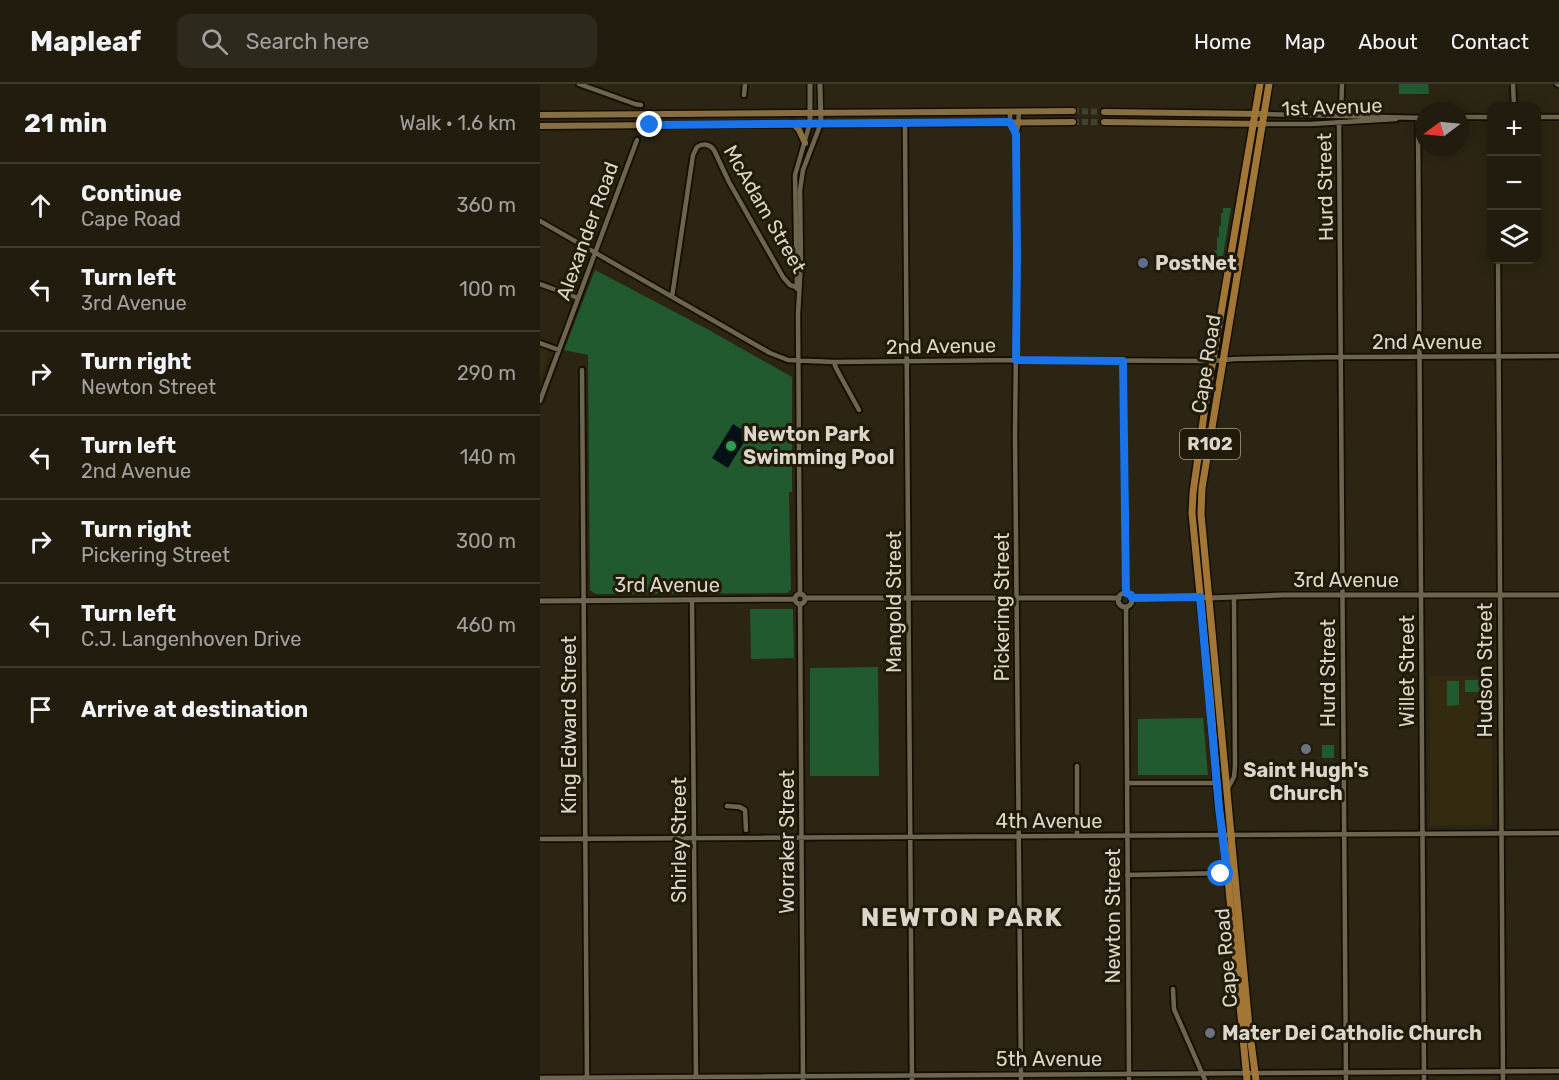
<!DOCTYPE html>
<html lang="en">
<head>
<meta charset="utf-8">
<style>
  :root { --surface:#211c0e; --page:#2d291c; --text:#f1f3f6; --muted:#a2a19e; --line:#3e3a2e }
  body { margin:0; font-family:Rubik,sans-serif; background:var(--page); color:var(--text) }
  .controls { position:absolute; right:18px; top:18px; display:grid; overflow:hidden; border-radius:12px; box-shadow:0 3px 15px #0003 }
  .controls button { width:54px; height:54px; display:grid; place-items:center; padding:0; border:0; border-bottom:2px solid var(--line); background:var(--surface); color:var(--text); font:30px sans-serif }
  .compass { position:absolute; left:875px; top:18px; width:54px; height:54px; border-radius:50%; background:var(--surface); box-shadow:0 3px 15px #0003; rotate:254deg }
  .stop { position:absolute; width:18px; height:18px; margin:-14px; border:4px solid #1a73e8; border-radius:50%; background:#fff }
  .stop.end { background:#1a73e8; border-color:#fff; box-shadow:0 2px 6px #0008 }
  .list { margin:0; padding:0; list-style:none }
  h2 { display:flex; justify-content:space-between; align-items:center; height:78px; margin:0; padding:0 24px; font-size:26px }
  h2 small { font-size:20px; font-weight:400; color:var(--muted) }
  .list li { display:grid; grid-template-columns:39px 1fr auto; gap:18px; align-items:center; box-sizing:border-box; height:84px; padding:0 24px; border-top:2px solid var(--line) }
  .list b { display:block; font-size:22px; white-space:nowrap }
  .list p { margin:0; font-size:20px; white-space:nowrap; color:var(--muted) }
  .list em { font-size:20px; font-style:normal; color:var(--muted) }
  .icon { flex:none; width:33px; height:33px; fill:none; stroke:currentColor; stroke-width:2; stroke-linecap:round; stroke-linejoin:round }
  .map { position:relative; flex:none; width:1019px; height:996px; overflow:hidden }
  header { display:flex; align-items:center; gap:36px; box-sizing:border-box; height:84px; padding:0 30px; background:var(--surface); border-bottom:2px solid var(--line) }
  header strong { font-size:28px }
  nav { display:flex; gap:33px; margin-inline-start:auto; font-size:21px }
  .search { width:420px; height:54px; background:var(--page); display:flex; align-items:center; gap:15px; box-sizing:border-box; padding:0 21px; border-radius:12px; color:var(--muted); font-size:22px }
  main { display:flex }
  aside { flex:1; background:var(--surface) }
  .map>svg:first-child { display:block }
  .built { fill:#332a10 }
  .green { fill:#225a2f }
  .water { fill:#041218 }
  .lines { fill:none; stroke-linecap:round; stroke-linejoin:round }
  .secondary-tunnel { stroke:#46402f; stroke-width:6; stroke-dasharray:6 3; stroke-linecap:butt }
  .minor-casing { stroke:#140e01; stroke-width:8 }
  .tertiary-casing { stroke:#140e01; stroke-width:8 }
  .secondary-casing { stroke:#140e01; stroke-width:9 }
  .primary-casing { stroke:#140e01; stroke-width:10 }
  .minor { stroke:#6e6551; stroke-width:4.5 }
  .tertiary { stroke:#6e6551; stroke-width:5 }
  .secondary { stroke:#886e43; stroke-width:6 }
  .primary { stroke:#a27735; stroke-width:7 }
  .route { stroke:#1a73e8; stroke-width:8 }
  .service-dot { fill:#5c6f8a; stroke:#221b09; stroke-width:2 }
  .leisure-dot { fill:#2e9e5b; stroke:#221b09; stroke-width:2 }
  .worship-dot { fill:#6b7280; stroke:#221b09; stroke-width:2 }
  .labels { text-anchor:middle; dominant-baseline:central; stroke-width:6; stroke-linejoin:round; paint-order:stroke }
  .shield { fill:#221b09; stroke:#a49e91; stroke-width:1.5 }
  .shield-label { font-size:18px; font-weight:bold; fill:#dbd6cb }
  .street-label { font-size:20px; fill:#dbd6cb; stroke:#221b09 }
  .poi-label { font-size:20px; font-weight:bold; fill:#dbd6cb; stroke:#221b09; text-anchor:start }
  .district-label { font-size:26px; font-weight:bold; letter-spacing:1.5px; fill:#dbd6cb; stroke:#221b09 }
</style>
</head>
<body>
<header>
<strong>Mapleaf</strong>
<div class="search"><svg class="icon" aria-label="search" viewBox="0 0 24 24"><circle cx="10" cy="10" r="6"/><path d="M15 15l6 6"/></svg>Search here</div>
<nav><a>Home</a><a>Map</a><a>About</a><a>Contact</a></nav>
</header>
<main>
<aside>
<h2>21 min<small>Walk · 1.6 km</small></h2>
<ul class="list">
<li><svg class="icon" aria-label="ahead" viewBox="0 0 24 24"><path d="M12 20V5M6 11l6-6 6 6"/></svg><div><b>Continue</b><p>Cape Road</p></div><em>360 m</em></li>
<li><svg class="icon" aria-label="left" viewBox="0 0 24 24"><path d="M17 20v-9H6M10 6l-5 5 5 5"/></svg><div><b>Turn left</b><p>3rd Avenue</p></div><em>100 m</em></li>
<li><svg class="icon" aria-label="right" viewBox="0 0 24 24"><path d="M7 20v-9h11M14 6l5 5-5 5"/></svg><div><b>Turn right</b><p>Newton Street</p></div><em>290 m</em></li>
<li><svg class="icon" aria-label="left" viewBox="0 0 24 24"><path d="M17 20v-9H6M10 6l-5 5 5 5"/></svg><div><b>Turn left</b><p>2nd Avenue</p></div><em>140 m</em></li>
<li><svg class="icon" aria-label="right" viewBox="0 0 24 24"><path d="M7 20v-9h11M14 6l5 5-5 5"/></svg><div><b>Turn right</b><p>Pickering Street</p></div><em>300 m</em></li>
<li><svg class="icon" aria-label="left" viewBox="0 0 24 24"><path d="M17 20v-9H6M10 6l-5 5 5 5"/></svg><div><b>Turn left</b><p>C.J. Langenhoven Drive</p></div><em>460 m</em></li>
<li><svg class="icon" aria-label="arrive" viewBox="0 0 24 24"><path d="M6 21V4h12l-3 4 3 4H6"/></svg><div><b>Arrive at destination</b></div></li>
</ul>
</aside>
<div class="map">
<svg width="1019" height="996" viewBox="0 0 1019 996">
  <rect width="100%" height="100%" fill="#2c2513"/>
  <path class="built" d="M0 264 7 266 9 271 0 296Z
    M889 592H952V741L890 742Z
    M952 993 954 996H893L896 994Z"/>
  <path class="green" d="M859 0H888L889 10H859Z
    M683 124H691L681 184 673 185 675 166H677V153H679V142H681V129H683Z
    M55 186 169 246 252 293V408H249L251 505 248 509 56 510 50 506 48 271 24 266Z
    M253 525 254 574 211 575 210 525Z
    M338 583 339 692H270V584Z
    M925 596H949V608H925Z
    M907 597H919V621L907 622Z
    M663 634 668 691H598V635Z
    M782 661H794V674H782Z"/>
  <path class="water" d="M193 340 209 350 188 384 172 374Z"/>
  <g class="lines">
    <path class="secondary-tunnel" d="M533 27 564 28
      M533 38H564"/>
    <g class="minor-casing">
      <path id="minor" d="M39 0 95 20 101 21
        M973 0 974 22
        M1017 0 1019 1
        M204 11 205 0
        M470 27V38L476 50
        M479 27 478 43 476 50 477 172 475 350 481 996
        M724 30 884 34
        M801 31 802 0
        M920 33H951
        M996 33H1019
        M878 34 884 996
        M799 38 806 996
        M365 40 372 996
        M722 40H771L856 35
        M0 137 230 269 248 276 294 278 475 276 673 277 695 275 801 273 1019 272
        M958 176 963 996
        M0 200 38 214
        M257 205 255 91 270 39
        M132 213 153 71 157 63C163 59 170 60 174 66L189 98 243 193 250 201 259 204
        M0 259 19 266
        M583 277 586 509
        M294 278 296 284 319 326
        M42 286 47 996
        M0 317 97 56
        M260 510 258 230 261 178 260 106 263 86 281 39
        M152 516 156 996
        M260 520 263 996
        M586 523 589 996
        M537 682V752
        M588 699H677
        M688 704 694 693 695 682 694 514
        M187 722 200 723 205 726 206 746
        M0 755 1019 749
        M587 791 687 789
        M633 905 634 925 665 996
        M0 994 1019 987"/>
    </g>
    <g class="tertiary-casing">
      <path id="tertiary" d="M280 0 281 39
        M270 39V0
        M578 516a7 7 0 1 1 14 0a7 7 0 1 1-14 0Z
        M255 515a5 5 0 1 1 10 0a5 5 0 1 1-10 0Z
        M265 514H579
        M592 514 660 513 669 514 743 511H1019
        M0 517 255 515"/>
    </g>
    <g class="secondary-casing">
      <path id="secondary" d="M564 28 724 30
        M0 31 533 27
        M564 38 722 40
        M253 39 259 46 265 59
        M0 42 533 38"/>
    </g>
    <g class="primary-casing">
      <path id="primary" d="M707 996 685 763 679 724 670 613 652 429 653 409 665 323 720 0
        M716 996 709 943 661 430 662 404 729 0"/>
    </g>
    <use href="#minor" class="minor"/>
    <use href="#tertiary" class="tertiary"/>
    <use href="#secondary" class="secondary"/>
    <use href="#primary" class="primary"/>
  </g>
  <g class="lines">
    <path class="route" d="M110 41 470 38 476 50 477 172 476 276 583 277 586 509 591 511 592 514 660 513 679 724 687 789 681 790"/>
  </g>
  <circle class="service-dot" cx="603" cy="179" r="6"/>
  <circle class="leisure-dot" cx="191" cy="362" r="6"/>
  <g class="worship-dot">
    <circle cx="766" cy="665" r="6"/>
    <circle cx="670" cy="949" r="6"/>
  </g>
  <g class="labels">
    <rect class="shield" x="640" y="345" width="60" height="30" rx="4.5"/>
    <g class="shield-label">
      <text x="670" y="360">R102</text>
    </g>
    <g class="street-label">
      <text transform="translate(792 23) rotate(-2)">1st Avenue</text>
      <text transform="translate(785 103) rotate(-91)">Hurd Street</text>
      <text transform="translate(225 125) rotate(60)">McAdam Street</text>
      <text transform="translate(47 147) rotate(-70)">Alexander Road</text>
      <text x="887" y="258">2nd Avenue</text>
      <text transform="translate(401 262) rotate(-1)">2nd Avenue</text>
      <text transform="translate(666 280) rotate(-81)">Cape Road</text>
      <text x="806" y="496">3rd Avenue</text>
      <text x="127" y="501">3rd Avenue</text>
      <text transform="translate(354 518) rotate(-90)">Mangold Street</text>
      <text transform="translate(462 523) rotate(-90)">Pickering Street</text>
      <text transform="translate(945 586) rotate(-90)">Hudson Street</text>
      <text transform="translate(867 587) rotate(-90)">Willet Street</text>
      <text transform="translate(788 589) rotate(-90)">Hurd Street</text>
      <text transform="translate(29 641) rotate(-90)">King Edward Street</text>
      <text x="509" y="737">4th Avenue</text>
      <text transform="translate(139 756) rotate(-90)">Shirley Street</text>
      <text transform="translate(247 758) rotate(-90)">Worraker Street</text>
      <text transform="translate(573 832) rotate(-90)">Newton Street</text>
      <text transform="translate(686 874) rotate(-95)">Cape Road</text>
      <text x="509" y="975">5th Avenue</text>
    </g>
    <g class="poi-label">
      <text x="615" y="179">PostNet</text>
      <text x="203" y="350">Newton Park<tspan x="203" dy="23">Swimming Pool</tspan></text>
      <text x="766" y="686" text-anchor="middle">Saint Hugh's<tspan x="766" dy="23">Church</tspan></text>
      <text x="682" y="949">Mater Dei Catholic Church</text>
    </g>
    <g class="district-label">
      <text x="422" y="833">NEWTON PARK</text>
    </g>
  </g>
</svg>
<div class="controls">
<button>+</button>
<button>−</button>
<button><svg class="icon" aria-label="layers" viewBox="0 0 24 24"><path d="M12 4l9 5-9 5-9-5zM3 14l9 5 9-5"/></svg></button>
</div>
<svg class="compass" viewBox="-18 -18 36 36"><path d="M0-13l5 13h-10z" fill="#e53935"/><path d="M0 13l5-13h-10z" fill="#a2a19e"/></svg>
<div class="stop" style="left:681px;top:790px"></div>
<div class="stop end" style="left:110px;top:41px"></div>
</div>
</main>
</body>
</html>
